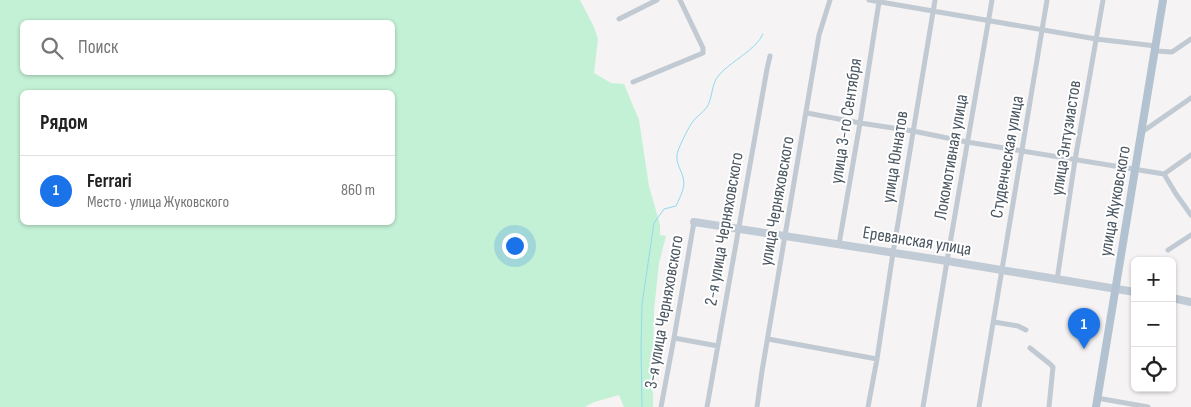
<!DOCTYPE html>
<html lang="ru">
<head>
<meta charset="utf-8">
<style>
  :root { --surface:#fff; --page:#f2f2f2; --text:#222; --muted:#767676; --line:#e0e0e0; --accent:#1a73e8 }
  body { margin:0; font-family:"Sofia Sans Condensed",sans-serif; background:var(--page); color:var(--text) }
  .controls { position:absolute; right:15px; bottom:15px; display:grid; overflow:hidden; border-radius:8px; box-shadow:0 1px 4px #0004 }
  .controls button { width:45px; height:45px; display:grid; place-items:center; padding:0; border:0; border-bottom:1px solid var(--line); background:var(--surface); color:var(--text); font:25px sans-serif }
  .you { position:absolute; left:514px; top:245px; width:18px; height:18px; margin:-12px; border:4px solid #fff; border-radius:50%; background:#1a73e8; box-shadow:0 0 0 8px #1a73e833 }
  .badge { display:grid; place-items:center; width:32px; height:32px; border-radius:50%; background:var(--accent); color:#fff; font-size:16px; font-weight:700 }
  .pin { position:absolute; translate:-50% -41px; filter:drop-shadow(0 1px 2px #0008) }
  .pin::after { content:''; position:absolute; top:26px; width:18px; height:15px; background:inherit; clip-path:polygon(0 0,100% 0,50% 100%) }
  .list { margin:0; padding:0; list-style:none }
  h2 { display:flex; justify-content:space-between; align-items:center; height:65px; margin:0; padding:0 20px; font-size:21px }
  h2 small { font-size:16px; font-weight:400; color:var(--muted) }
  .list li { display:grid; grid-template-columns:32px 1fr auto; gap:15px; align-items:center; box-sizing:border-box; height:70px; padding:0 20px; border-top:1px solid var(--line) }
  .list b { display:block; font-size:19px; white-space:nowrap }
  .list p { margin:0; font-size:16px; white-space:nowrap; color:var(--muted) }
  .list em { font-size:16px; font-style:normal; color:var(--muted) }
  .icon { flex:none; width:28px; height:28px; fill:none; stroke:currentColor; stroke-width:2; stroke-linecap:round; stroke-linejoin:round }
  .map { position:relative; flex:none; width:1191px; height:407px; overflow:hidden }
  .search { position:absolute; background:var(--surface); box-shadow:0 1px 4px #0004; left:20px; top:20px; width:375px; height:55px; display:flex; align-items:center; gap:12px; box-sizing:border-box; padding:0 18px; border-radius:8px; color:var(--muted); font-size:19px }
  .panel { position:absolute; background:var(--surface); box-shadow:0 1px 4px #0004; left:20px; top:90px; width:375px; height:135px; border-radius:8px }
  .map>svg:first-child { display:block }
  .green { fill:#c3f1d5; fill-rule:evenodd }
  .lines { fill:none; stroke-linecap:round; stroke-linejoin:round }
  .stream { stroke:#90daee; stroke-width:1 }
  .street { stroke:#c1cad2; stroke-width:5 }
  .secondary { stroke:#c1cbd6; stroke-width:8 }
  .primary { stroke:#b3c2d1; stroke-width:8 }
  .labels { text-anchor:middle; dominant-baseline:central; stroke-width:4; stroke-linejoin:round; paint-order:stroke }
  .street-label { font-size:18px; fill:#4a5661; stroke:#fff }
</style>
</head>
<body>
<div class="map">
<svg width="1191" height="407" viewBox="0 0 1191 407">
  <rect width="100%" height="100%" fill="#f5f3f3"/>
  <path class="green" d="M0 0H580L594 27 598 39 594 73 611 83 624 84 639 120 649 186 660 225V235L666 236 659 263 654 310 653 363 651 377 653 394V407H624L619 395 594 402 585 407H0ZM22 22H392V72H22ZM22 92H392V222H22Z"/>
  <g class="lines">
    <path class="stream" d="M642 407 641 348 642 304 654 223 664 209 676 206C680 197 686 187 683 177 681 170 676 163 677 155 677 150 688 129 691 124 695 117 703 113 707 107 713 97 711 84 719 75 731 61 756 50 763 34"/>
    <path class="street" d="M869 0 1096 39 1156 46
      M619 19 657 0
      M1155 51 1172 52 1191 39
      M633 82 703 53V48L680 0
      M807 113 860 123 913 131 967 142 1164 174 1191 155
      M1142 132 1191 98
      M1164 174 1176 194 1191 215
      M839 244 860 123 879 2
      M1168 250 1191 235
      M1057 280 1075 160 1103 0
      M994 322 1018 326 1026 330
      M674 338 718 346
      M768 339 877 359
      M1030 348 1050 364 1053 367 1049 407
      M1097 398 1148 407
      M661 407 674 338 694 222
      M707 407 767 69 770 56
      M757 407 762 371 819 35 830 0
      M868 407 877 359 893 253 935 0
      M923 407 947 261 992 0
      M979 407 1047 0"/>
    <path class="secondary" d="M694 222 947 261 1135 292
      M1172 298 1191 302"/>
    <path class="primary" d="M1096 407 1163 0"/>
  </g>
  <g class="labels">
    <g class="street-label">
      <text transform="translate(846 121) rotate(-81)">улица 3-го Сентября</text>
      <text transform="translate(1066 138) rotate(-81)">улица Энтузиастов</text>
      <text transform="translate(895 157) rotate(-81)">улица Юннатов</text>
      <text transform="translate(951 157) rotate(-80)">Локомотивная улица</text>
      <text transform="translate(1007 157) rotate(-80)">Студенческая улица</text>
      <text transform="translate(777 201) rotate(-80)">улица Черняховского</text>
      <text transform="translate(1115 201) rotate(-80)">улица Жуковского</text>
      <text transform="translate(724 229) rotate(-80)">2-я улица Черняховского</text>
      <text transform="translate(917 241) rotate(9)">Ереванская улица</text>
      <text transform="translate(664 312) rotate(-80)">3-я улица Черняховского</text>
    </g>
  </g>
</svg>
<div class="controls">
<button>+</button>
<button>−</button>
<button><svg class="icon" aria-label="locate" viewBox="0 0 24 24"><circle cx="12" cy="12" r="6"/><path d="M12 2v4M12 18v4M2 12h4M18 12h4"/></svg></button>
</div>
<div class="you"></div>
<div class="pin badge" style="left:1084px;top:349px">1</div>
<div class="search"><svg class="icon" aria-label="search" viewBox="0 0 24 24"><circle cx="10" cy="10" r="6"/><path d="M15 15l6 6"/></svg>Поиск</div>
<section class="panel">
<h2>Рядом<small></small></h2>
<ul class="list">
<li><span class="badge">1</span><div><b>Ferrari</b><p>Место · улица Жуковского</p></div><em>860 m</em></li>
</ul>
</section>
</div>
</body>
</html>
